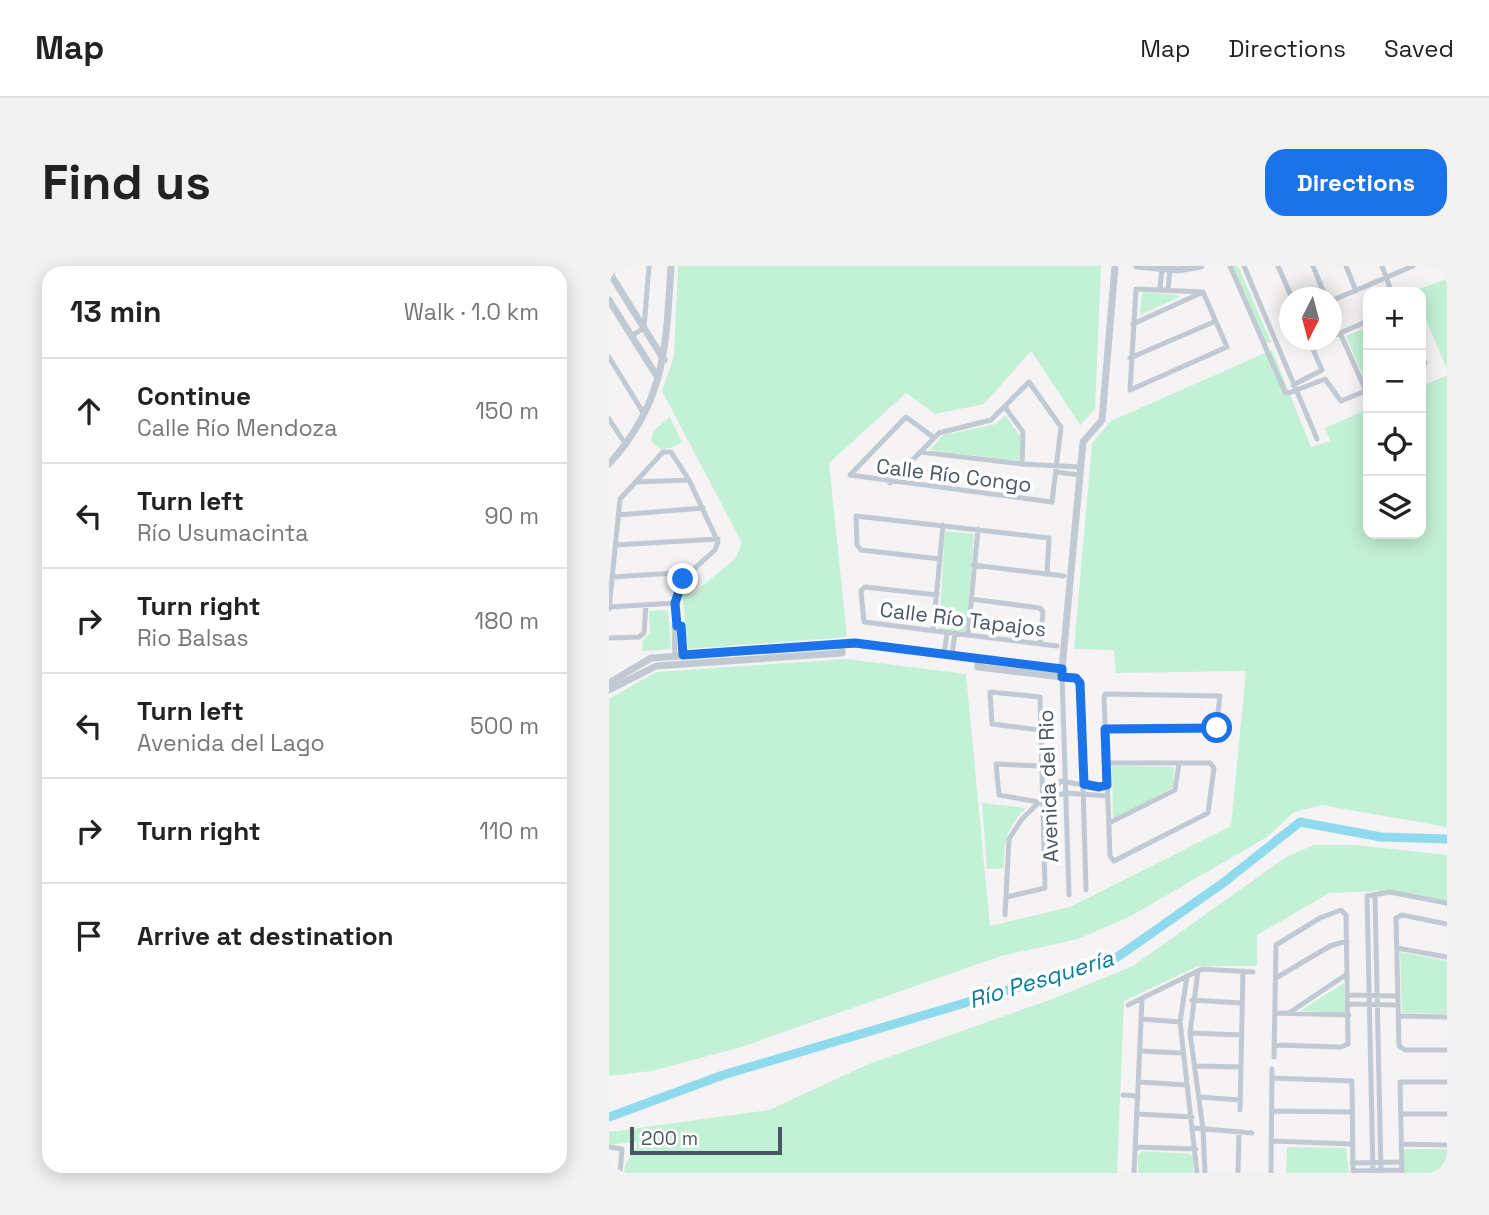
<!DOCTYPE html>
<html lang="en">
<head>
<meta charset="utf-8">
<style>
  :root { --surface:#fff; --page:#f2f2f2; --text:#222; --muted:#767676; --line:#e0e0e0; --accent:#1a73e8 }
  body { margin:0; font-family:"Space Grotesk",sans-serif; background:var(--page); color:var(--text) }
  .controls { position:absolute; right:21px; top:21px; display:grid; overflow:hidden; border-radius:14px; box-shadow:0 4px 18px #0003 }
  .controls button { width:63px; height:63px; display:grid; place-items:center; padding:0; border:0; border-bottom:2px solid var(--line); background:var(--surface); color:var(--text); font:35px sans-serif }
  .compass { position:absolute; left:670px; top:21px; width:63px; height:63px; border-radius:50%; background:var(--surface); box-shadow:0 4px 18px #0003; rotate:186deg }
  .scale { position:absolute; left:21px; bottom:18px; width:152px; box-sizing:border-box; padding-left:7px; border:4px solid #4a5661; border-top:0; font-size:19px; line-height:24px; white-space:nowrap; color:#4a5661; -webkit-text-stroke:5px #fff; paint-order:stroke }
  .stop { position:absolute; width:21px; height:21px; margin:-16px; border:5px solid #1a73e8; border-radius:50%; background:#fff }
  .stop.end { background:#1a73e8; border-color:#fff; box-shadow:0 2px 7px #0008 }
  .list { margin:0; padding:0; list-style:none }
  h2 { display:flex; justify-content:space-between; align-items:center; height:91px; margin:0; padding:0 28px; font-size:30px }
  h2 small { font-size:23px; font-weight:400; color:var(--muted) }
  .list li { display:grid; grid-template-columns:46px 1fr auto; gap:21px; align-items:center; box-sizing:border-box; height:105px; padding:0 28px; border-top:2px solid var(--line) }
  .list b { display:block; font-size:26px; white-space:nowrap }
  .list p { margin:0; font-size:23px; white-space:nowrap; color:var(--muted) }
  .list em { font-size:23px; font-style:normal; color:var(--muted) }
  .icon { flex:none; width:38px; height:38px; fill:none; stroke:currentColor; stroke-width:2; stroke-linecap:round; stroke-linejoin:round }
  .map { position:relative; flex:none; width:838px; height:907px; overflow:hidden; border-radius:21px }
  header { display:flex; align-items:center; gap:42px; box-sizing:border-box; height:98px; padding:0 35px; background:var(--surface); border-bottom:2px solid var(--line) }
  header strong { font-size:33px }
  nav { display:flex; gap:38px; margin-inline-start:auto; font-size:24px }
  .intro { display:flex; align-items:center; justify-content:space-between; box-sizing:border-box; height:168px; padding:0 42px }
  h1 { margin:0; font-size:49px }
  .button { padding:18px 32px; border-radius:21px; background:var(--accent); color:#fff; font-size:24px; font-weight:700 }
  main { display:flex; gap:42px; padding:0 42px }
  aside { flex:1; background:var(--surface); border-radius:21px; box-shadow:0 4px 18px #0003 }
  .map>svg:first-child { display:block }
  .green { fill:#c3f1d5 }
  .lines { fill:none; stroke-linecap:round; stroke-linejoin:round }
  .river { stroke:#90daee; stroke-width:9 }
  .minor { stroke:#c1cad2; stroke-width:5 }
  .tertiary { stroke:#c1cad2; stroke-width:7 }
  .route { stroke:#1a73e8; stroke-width:9 }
  .labels { text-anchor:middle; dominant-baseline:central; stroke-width:7; stroke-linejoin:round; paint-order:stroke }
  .street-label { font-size:21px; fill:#4a5661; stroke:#fff }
  .water-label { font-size:23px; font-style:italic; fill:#0c7c9b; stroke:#fff }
</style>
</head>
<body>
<header>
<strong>Map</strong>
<nav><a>Map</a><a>Directions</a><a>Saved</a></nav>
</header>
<div class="intro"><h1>Find us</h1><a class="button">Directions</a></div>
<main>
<aside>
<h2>13 min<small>Walk · 1.0 km</small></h2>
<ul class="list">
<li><svg class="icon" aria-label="ahead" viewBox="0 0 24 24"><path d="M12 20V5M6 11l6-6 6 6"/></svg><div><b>Continue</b><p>Calle Río Mendoza</p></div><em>150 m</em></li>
<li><svg class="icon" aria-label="left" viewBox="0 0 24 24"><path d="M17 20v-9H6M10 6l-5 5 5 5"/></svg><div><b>Turn left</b><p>Río Usumacinta</p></div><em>90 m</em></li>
<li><svg class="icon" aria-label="right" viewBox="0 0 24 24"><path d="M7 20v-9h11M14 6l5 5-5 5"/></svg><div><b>Turn right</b><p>Rio Balsas</p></div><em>180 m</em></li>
<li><svg class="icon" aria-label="left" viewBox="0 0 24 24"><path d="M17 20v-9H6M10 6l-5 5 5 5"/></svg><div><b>Turn left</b><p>Avenida del Lago</p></div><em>500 m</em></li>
<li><svg class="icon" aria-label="right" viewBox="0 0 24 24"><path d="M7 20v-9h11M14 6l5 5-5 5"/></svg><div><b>Turn right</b></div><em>110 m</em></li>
<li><svg class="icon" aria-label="arrive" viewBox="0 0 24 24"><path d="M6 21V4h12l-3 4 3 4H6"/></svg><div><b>Arrive at destination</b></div></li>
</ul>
</aside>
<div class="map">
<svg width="838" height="907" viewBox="0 0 838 907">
  <rect width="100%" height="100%" fill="#f5f3f3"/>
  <path class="green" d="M69 0H492L486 143 471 159 422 85 375 138 326 148 297 127 220 197 238 371 79 383 73 326 75 323 82 329 126 293 133 277 53 125 65 90Z
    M623 0H629L662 76 656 78Z
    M838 13V103L812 42V26L804 25Z
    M533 26 569 29 570 31 531 49Z
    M759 61V121L737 70Z
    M663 84 702 181 721 175 716 162 759 143V268H812V121L838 109V561L713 539 685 546 658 571 522 650 469 673 392 690 129 782 42 805 0 810V433L47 406 238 393 357 408 381 660 461 641 622 560 637 405 507 407 505 384 465 383 483 177 502 155Z
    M396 149 412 171 410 195 321 184 334 169 387 158Z
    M61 151 73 176 62 182 51 183 42 175 45 164Z
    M336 265 365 268 357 366 330 363Z
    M59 344 62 383 34 385 33 376 41 367 40 345Z
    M503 500 565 501 564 521 504 554Z
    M373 537 417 542C398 561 394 575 395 602L378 603Z
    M705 579H746L838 589V640L768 625 720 627 648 669V700H589L515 735 508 907H15L16 899 28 880 26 876 0 879V866L160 844 260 798 446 732 524 700 677 591Z
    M791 686 838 695V748L793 747Z
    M735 717 736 747 691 745Z
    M678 881 737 882 740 907H677Z
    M797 883H838V907H795L794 886Z
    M534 885 581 888 584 892V907H529V889Z"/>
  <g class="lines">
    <path class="river" d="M0 851 114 809 507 692 614 617 691 556 772 571 838 573"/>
    <path class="minor" d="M621 0 676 126 680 127 716 113 732 135 759 124
      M635 0 708 173
      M669 0 683 32
      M704 0 717 32
      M737 0 747 25
      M773 0 781 22
      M2 10 7 0
      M527 23 594 26 618 81 521 124Z
      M551 23 553 2
      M559 24 561 3
      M722 35 804 0
      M524 58 594 26
      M731 67 757 125
      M24 69 35 62 40 0
      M722 71 759 55
      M812 85 816 97 812 101
      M0 91 35 148
      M521 92 607 55
      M684 119 713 104 702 79 716 74
      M396 141 414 166 413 198
      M0 153 17 179
      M311 186 413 198 472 201
      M447 206 471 209
      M26 216 80 214
      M281 217 330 167 382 154 420 116 452 161 443 236 241 209 297 151 324 171
      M9 249 94 242
      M6 279 109 273
      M331 293 252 284 248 279 247 250 440 272 438 308
      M364 299 455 310
      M3 311 82 306
      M328 329 256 321 252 325 255 356 448 380
      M362 333 431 342 434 346 431 378
      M0 341 66 337
      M0 343 11 233 54 186H62L80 214 109 276 106 284C76 311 64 317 68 360
      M324 365 334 259
      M359 369 369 263
      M0 372 30 371 35 367 37 339
      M335 388 338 367
      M343 389 346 367
      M66 390 65 360H72L73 389
      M453 409 460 629
      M453 411 467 413 471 417 477 624
      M496 462H607L611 430 496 428 495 431 501 590 505 595 599 547 605 502 601 497H498
      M433 533 457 527 498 530
      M430 536 390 529 387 498 431 500
      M500 557 566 524 570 497
      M766 629 772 907
      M398 631 436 622 431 431 381 426 383 458 430 464
      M396 649 400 573 413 553 452 515 485 521 498 519
      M838 658 793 649 787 652 790 780 796 784H838
      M788 682 838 691
      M589 705 581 767 594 863 596 907
      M578 710 571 756 588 907
      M667 712 721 680 738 675
      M739 729 788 730
      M583 734 632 737
      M740 738 788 739
      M519 739 593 703 644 706
      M667 747 740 749
      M680 747 738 708
      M789 750 838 751
      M532 753 571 756
      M581 767 632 769
      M531 785 574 787
      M665 791 667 679 711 652 732 644 737 649 739 778 732 781 666 779
      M585 800 631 801
      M663 812 743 815 744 907
      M530 816 578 819
      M514 829 529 830
      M590 831 631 834
      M631 844 634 705
      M663 845 744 846
      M528 848 583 851
      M792 848H838
      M585 862 643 867
      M663 875 743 878
      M792 878 838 879
      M0 881 13 883 11 907
      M526 881 587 883
      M743 897 792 896
      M744 905 793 904
      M525 907 533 734
      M629 907 630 866
      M662 907 663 803
      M764 907 758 630 781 626 838 637
      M793 907 791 816H838"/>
    <path class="tertiary" d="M528 0 569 4 592 0
      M0 6 55 94
      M0 34 49 112
      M0 198C57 136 57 79 62 0
      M369 393V401L453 411
      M0 417 42 392 246 378 453 403 474 176 493 154 506 0
      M0 424 47 400 233 387 232 378"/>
  </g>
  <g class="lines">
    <path class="route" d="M74 313 66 337 68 360H72L74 389 246 377 453 403V411L467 412 471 417 475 518 490 521 498 519 496 463 608 462"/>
  </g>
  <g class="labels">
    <g class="street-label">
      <text transform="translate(345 209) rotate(7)">Calle Río Congo</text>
      <text transform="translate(354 353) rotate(7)">Calle Río Tapajos</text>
      <text transform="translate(439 520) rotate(-92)">Avenida del Rio</text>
    </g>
    <g class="water-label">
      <text transform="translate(432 713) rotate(-17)">Río Pesquería</text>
    </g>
  </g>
</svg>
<div class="controls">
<button>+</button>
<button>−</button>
<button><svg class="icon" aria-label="locate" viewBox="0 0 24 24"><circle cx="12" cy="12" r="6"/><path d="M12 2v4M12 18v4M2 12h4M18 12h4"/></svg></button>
<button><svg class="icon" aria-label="layers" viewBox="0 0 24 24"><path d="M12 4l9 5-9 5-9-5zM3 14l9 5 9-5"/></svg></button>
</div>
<svg class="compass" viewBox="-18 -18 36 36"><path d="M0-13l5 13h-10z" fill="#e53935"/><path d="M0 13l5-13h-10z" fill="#767676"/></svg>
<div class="scale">200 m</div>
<div class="stop" style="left:608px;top:462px"></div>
<div class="stop end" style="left:74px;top:313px"></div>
</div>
</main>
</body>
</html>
